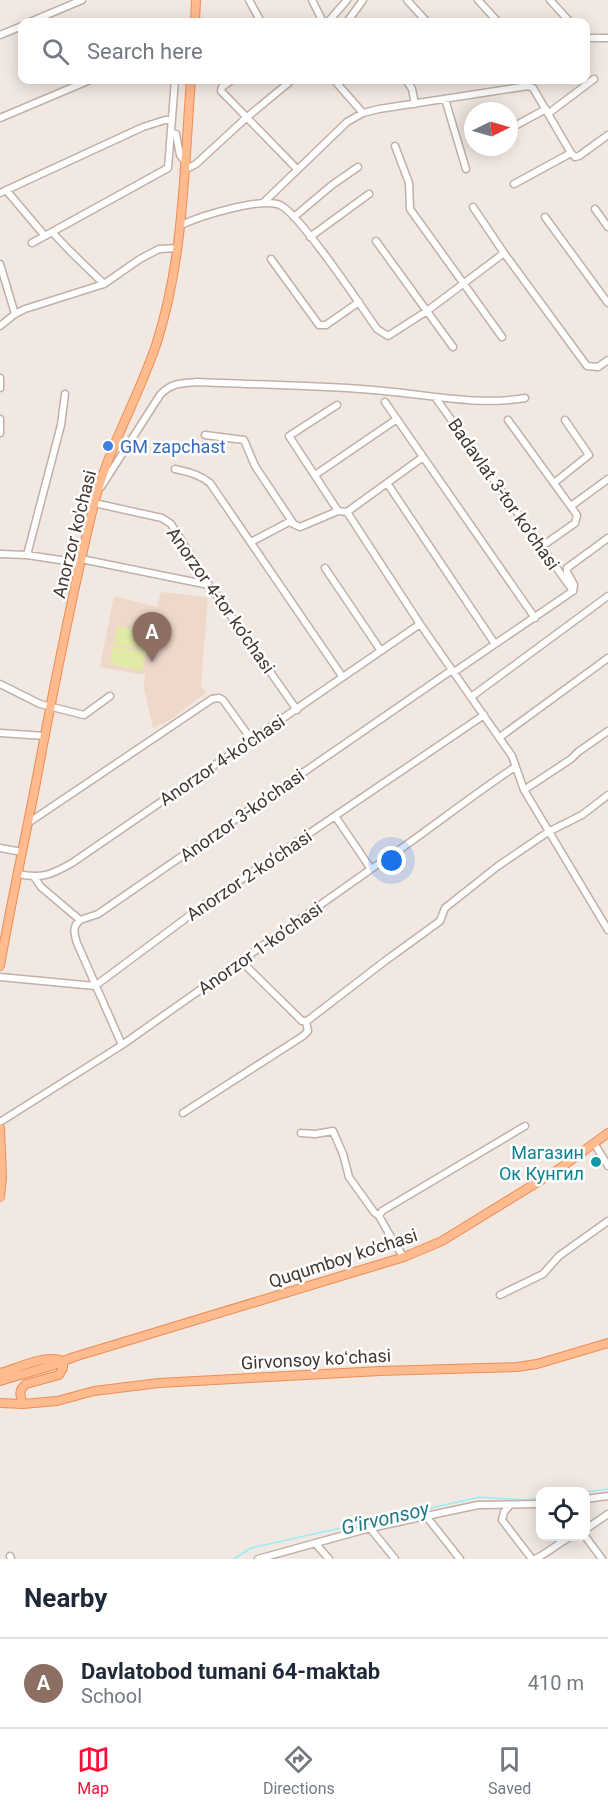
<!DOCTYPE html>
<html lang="en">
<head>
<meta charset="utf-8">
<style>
  :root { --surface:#fff; --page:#f2f2f3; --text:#1f2937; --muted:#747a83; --line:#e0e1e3; --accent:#ff0c38 }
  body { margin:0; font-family:Roboto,sans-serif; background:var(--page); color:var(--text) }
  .controls { position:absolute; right:18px; bottom:18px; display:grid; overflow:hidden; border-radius:12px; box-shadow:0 3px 15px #0003 }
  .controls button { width:54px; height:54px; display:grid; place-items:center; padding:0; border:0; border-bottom:2px solid var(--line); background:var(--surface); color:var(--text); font:30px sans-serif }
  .compass { position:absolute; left:464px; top:102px; width:54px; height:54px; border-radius:50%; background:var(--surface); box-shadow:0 3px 15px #0003; rotate:85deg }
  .you { position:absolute; left:392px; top:861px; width:21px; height:21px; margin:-15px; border:4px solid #fff; border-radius:50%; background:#1a73e8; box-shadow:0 0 0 9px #1a73e833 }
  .badge { display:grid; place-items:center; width:39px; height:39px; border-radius:50%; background:var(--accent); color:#fff; font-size:20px; font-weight:700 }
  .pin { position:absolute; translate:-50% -50px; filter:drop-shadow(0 2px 3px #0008) }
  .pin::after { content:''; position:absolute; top:32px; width:21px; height:18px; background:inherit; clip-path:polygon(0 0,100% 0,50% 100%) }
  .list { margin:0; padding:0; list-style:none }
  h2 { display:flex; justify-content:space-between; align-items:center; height:78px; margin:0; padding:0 24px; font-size:26px }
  h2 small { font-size:20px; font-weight:400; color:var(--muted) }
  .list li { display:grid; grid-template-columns:39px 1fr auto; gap:18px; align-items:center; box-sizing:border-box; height:90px; padding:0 24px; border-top:2px solid var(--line) }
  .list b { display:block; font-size:22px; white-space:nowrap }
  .list p { margin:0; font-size:20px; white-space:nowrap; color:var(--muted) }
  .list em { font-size:20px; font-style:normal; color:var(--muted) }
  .icon { flex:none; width:33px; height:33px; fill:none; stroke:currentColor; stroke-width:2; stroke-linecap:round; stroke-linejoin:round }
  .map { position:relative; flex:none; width:608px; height:1559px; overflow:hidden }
  .search { position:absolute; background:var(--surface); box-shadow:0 3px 15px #0003; left:18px; right:18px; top:18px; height:66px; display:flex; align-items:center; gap:15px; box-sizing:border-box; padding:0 21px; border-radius:12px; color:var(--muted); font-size:22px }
  .sheet { height:168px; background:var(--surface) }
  nav { display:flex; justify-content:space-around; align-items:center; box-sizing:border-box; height:84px; border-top:2px solid var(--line); background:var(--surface); font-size:16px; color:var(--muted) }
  nav a { display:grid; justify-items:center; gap:3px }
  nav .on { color:var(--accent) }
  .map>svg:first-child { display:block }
  .education { fill:#edd8ca }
  .green { fill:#e2eaa7 }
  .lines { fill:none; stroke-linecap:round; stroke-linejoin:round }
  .stream { stroke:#98eef5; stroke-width:1.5 }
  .minor-casing { stroke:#c1b0a7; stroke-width:9 }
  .major-casing { stroke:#ec8e57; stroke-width:10 }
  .minor { stroke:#fff; stroke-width:6 }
  .major { stroke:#ffba8e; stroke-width:8 }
  .shop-dot { fill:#3f7fe0; stroke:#fff; stroke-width:2 }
  .culture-dot { fill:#0f9aa8; stroke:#fff; stroke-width:2 }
  .labels { text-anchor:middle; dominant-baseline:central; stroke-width:5; stroke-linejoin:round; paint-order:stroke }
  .shop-label { font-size:18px; fill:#366cbe; stroke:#fff; text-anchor:start }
  .street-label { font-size:18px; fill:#443732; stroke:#fff }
  .culture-label { font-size:18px; fill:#0d838f; stroke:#fff; text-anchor:end }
  .water-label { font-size:20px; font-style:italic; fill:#1f7b85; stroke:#fff }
</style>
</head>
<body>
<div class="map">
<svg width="608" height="1559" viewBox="0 0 608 1559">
  <rect width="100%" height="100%" fill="#f2e8e2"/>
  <path class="education" d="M161 592 208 597 201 685 206 693 170 720 153 728 144 688 145 675 100 667 114 596 157 607Z"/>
  <path class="green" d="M117 626 150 633 147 651 114 644Z
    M113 646 146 653 142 671 110 664Z"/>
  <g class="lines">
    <path class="stream" d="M586 1492 608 1489
      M234 1559 251 1548 480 1497 526 1500 540 1498"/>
    <g class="minor-casing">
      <path id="minor" d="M249 0 261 22
        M312 0 323 22
        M407 0 427 22
        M478 0 498 22
        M550 0 570 22
        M30 22 82 0
        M328 22 347 0
        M347 22 363 0
        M0 35 22 26
        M586 38H608
        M232 80 222 87 221 91 297 169
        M334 80 363 113
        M406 80 412 89 415 104
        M445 99 466 169
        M549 113 594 79
        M0 118 90 80
        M509 129 546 109
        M172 133 176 134 180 155 185 162
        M395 146 409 183 410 209 502 337
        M184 170 196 164 246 118 292 80
        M514 184 571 153 575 157 579 156 608 135
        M6 190 45 236
        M0 193 143 127 165 120H172
        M263 203 347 122 363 113 379 109 528 86 533 88 571 153
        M473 207 504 253
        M595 209 608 227
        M294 217 332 185 358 167
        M545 217 608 303
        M181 225C201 216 260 197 280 205 300 214 361 306 377 329L388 336 427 311 504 253 587 366 598 367 608 360
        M52 232 70 251 104 284
        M310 237 369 194
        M376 241 453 347
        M32 243 168 168 175 80
        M271 259 319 325H326L359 302
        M0 264 15 314
        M0 326 15 314 25 309 104 284 140 259 159 249 178 248
        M0 388V378
        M435 397 573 591
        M385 402 535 618
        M337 405 289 436 338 511
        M0 419V433
        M508 420 577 515 575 523 541 547
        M205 435 244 440 255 466 293 523
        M175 469C188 472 199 474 210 483L342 676
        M315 475 397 419
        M387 483 495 644
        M554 483 589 455 565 420
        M101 487 160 395C171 383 181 383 197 382 259 385 322 385 384 391 430 395 479 406 525 398
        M94 503 162 518 171 524 209 585 297 710
        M571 506 608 479
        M347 512 420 624 512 756 524 790 608 930
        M251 542 289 522 300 527 338 511 347 512 423 457
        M0 554 27 555 80 563
        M27 555 61 425 65 394
        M81 559 209 585
        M325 568 381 651
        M0 684 40 704 84 715 110 696
        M471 697 608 596
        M0 733 45 736
        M500 737 608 658
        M524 790 571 759 578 752 608 731
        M335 816 371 869
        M28 823 212 699 219 698 223 700 251 739
        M0 848 22 852
        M18 874C41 879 51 875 72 863L420 624
        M34 877 41 887 80 920 98 914 449 672H454L573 591 574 585 567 572V568L608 538
        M80 920C72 927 74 933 77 943L122 1045
        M242 962 302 1021H307L385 961 440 921 445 908 498 866 548 832 582 815 608 795
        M0 977 95 986 205 904 484 715
        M183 1113 303 1036 308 1031 306 1022
        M0 1122 122 1045 371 869C421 837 466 799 515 767
        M301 1133 315 1134 333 1131 343 1154 349 1177 374 1212 379 1216
        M594 1143 608 1166
        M404 1257 396 1246 379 1216 382 1211 525 1126
        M500 1295 543 1274 559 1256 608 1221
        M586 1499 608 1496
        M510 1505 504 1512 502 1520 532 1559
        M426 1516 460 1559
        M370 1528 395 1559
        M586 1529 608 1514
        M585 1536 602 1559
        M315 1543 329 1559
        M10 1556 11 1559
        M258 1559 370 1528 478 1505 540 1504
        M535 1559C548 1553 558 1543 572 1536"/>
    </g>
    <g class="major-casing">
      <path id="major" d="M195 22 196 0
        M0 966C11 902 25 840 37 777 54 686 72 594 94 504 108 448 139 397 157 342 184 257 184 168 191 80
        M0 1128 2 1177 0 1197
        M0 1373C19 1368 44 1354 63 1361
        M0 1381 51 1366 74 1357 404 1257 442 1241 559 1169 608 1133
        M0 1403 23 1404 57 1401 94 1391 159 1383 380 1371 517 1367 537 1364 608 1343
        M23 1404C20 1396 18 1390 26 1384L59 1375 63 1368V1361"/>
    </g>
    <use href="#minor" class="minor"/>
    <use href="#major" class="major"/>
  </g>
  <circle class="shop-dot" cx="108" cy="446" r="6"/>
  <circle class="culture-dot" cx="596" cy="1162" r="6"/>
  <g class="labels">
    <g class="shop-label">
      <text x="120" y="446">GM zapchast</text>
    </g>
    <g class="street-label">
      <text transform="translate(504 494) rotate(55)">Badavlat 3-tor koʼchasi</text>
      <text transform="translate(74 534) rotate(-76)">Anorzor ko'chasi</text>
      <text transform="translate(221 600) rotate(55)">Anorzor 4-tor koʼchasi</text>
      <text transform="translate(222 760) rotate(-34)">Аnorzor 4-koʼchasi</text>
      <text transform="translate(242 815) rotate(-35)">Аnorzor 3-koʼchasi</text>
      <text transform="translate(249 875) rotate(-34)">Аnorzor 2-koʼchasi</text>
      <text transform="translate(260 948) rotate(-35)">Аnorzor 1-koʼchasi</text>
      <text transform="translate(343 1258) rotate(-18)">Ququmboy ko'chasi</text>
      <text transform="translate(316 1359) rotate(-3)">Girvonsoy koʻchasi</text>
    </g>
    <g class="culture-label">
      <text x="584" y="1152">Магазин<tspan x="584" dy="21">Ок Кунгил</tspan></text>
    </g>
    <g class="water-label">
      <text transform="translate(385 1518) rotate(-13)">G‘irvonsoy</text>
    </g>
  </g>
</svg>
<div class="controls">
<button><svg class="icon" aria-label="locate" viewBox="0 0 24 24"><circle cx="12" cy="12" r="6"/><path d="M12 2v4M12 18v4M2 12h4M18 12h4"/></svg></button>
</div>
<svg class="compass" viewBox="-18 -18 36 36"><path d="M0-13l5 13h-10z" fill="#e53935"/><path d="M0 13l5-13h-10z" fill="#747a83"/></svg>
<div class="you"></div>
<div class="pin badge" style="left:152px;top:662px;background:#8d6e63">A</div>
<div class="search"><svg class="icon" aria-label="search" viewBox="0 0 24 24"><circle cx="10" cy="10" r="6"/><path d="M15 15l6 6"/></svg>Search here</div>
</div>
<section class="sheet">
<h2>Nearby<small></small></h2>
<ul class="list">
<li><span class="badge" style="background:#8d6e63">A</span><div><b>Davlatobod tumani 64-maktab</b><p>School</p></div><em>410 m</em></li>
</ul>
</section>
<nav>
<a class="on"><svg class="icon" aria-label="map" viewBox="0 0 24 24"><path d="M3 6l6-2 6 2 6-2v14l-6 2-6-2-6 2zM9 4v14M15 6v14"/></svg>Map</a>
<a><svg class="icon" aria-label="directions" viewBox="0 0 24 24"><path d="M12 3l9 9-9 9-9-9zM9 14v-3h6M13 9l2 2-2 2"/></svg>Directions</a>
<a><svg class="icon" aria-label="saved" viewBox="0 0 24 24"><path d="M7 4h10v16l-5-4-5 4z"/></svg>Saved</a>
</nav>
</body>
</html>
